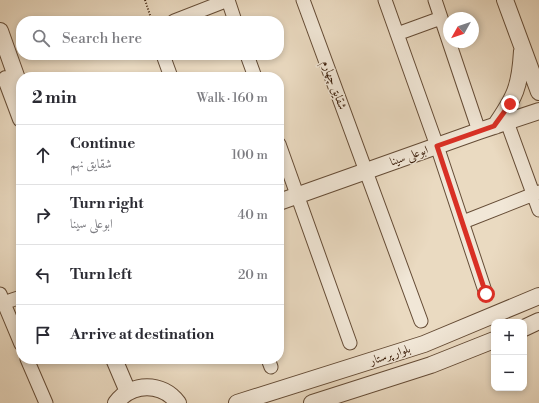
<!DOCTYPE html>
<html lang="en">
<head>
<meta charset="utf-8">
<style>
  :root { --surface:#fff; --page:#f7f7f7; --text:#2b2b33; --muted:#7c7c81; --line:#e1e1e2 }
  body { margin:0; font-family:"Libre Bodoni",Amiri,serif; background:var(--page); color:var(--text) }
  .controls { position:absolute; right:12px; bottom:12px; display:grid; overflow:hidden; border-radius:8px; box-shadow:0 2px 6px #0003 }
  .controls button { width:36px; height:36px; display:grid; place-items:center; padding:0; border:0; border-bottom:1px solid var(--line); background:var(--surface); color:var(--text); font:20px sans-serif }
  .compass { position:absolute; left:443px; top:12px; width:36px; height:36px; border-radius:50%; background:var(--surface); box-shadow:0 2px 6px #0003; rotate:230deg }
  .stop { position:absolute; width:12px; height:12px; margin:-9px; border:3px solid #d93025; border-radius:50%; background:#fff }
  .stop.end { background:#d93025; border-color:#fff; box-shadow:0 1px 4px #0008 }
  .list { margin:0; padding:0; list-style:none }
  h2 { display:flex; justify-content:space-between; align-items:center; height:52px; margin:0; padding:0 16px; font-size:17px }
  h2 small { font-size:13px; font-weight:400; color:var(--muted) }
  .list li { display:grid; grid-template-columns:26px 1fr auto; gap:12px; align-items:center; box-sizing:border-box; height:60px; padding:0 16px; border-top:1px solid var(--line) }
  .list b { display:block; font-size:15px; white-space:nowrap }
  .list p { margin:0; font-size:13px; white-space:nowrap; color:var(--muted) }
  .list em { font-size:13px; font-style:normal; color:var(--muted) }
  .icon { flex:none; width:22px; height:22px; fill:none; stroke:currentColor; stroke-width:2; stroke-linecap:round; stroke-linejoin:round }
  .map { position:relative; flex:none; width:539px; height:403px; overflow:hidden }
  .search { position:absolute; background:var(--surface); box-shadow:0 2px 6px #0003; left:16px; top:16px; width:268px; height:44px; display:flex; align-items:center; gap:10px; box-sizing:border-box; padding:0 14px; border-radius:16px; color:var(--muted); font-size:15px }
  .panel { position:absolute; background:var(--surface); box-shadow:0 2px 6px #0003; left:16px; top:72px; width:268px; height:292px; border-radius:16px }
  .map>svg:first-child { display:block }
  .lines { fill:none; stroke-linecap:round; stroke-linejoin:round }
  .minor-casing { stroke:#654c36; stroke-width:15 }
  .tertiary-casing { stroke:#654c36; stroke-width:18 }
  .path { stroke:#391c08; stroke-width:2; stroke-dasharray:1 2; stroke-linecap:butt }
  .minor { stroke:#f1e7d7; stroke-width:13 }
  .tertiary { stroke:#f1e7d7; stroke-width:16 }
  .route { stroke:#d93025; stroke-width:5 }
  .labels { text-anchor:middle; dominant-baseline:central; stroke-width:3; stroke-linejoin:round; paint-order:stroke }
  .street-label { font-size:12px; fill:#391c08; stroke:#f1e7d7 }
</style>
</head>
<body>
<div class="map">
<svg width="539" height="403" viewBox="0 0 539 403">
  <rect width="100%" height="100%" fill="#eadac1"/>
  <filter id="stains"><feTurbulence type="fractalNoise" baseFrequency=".005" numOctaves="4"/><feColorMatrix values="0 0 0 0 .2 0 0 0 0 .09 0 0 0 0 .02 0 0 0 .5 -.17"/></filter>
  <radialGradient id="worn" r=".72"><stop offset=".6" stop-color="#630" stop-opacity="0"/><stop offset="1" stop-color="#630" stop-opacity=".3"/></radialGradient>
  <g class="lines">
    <g class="minor-casing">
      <path id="minor" d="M228 0 235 21
        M303 0 421 321
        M385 0 437 146 486 294
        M435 0 479 131
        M174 21 228 0
        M397 34 441 18
        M163 55 171 77
        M247 55 255 77
        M507 122 539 210
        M279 144 350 343
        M463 222 539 192
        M0 294 21 344
        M0 304 21 297
        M27 359 46 403
        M268 359 271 367"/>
    </g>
    <g class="tertiary-casing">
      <path id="tertiary" d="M505 0 539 92
        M0 31 21 90
        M6 79 21 119
        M495 126C515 97 520 87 522 51
        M279 202 479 131 539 111
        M524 328 539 321
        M114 359 128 392
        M116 403C132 382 162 382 178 403
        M237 403 424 344 539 296
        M312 403 431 365 494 340"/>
    </g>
    <path class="path" d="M145 0 152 21"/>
    <use href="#minor" class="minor"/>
    <use href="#tertiary" class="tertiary"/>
  </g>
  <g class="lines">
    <path class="route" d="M486 294 437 146 494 126 510 104"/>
  </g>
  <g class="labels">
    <g class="street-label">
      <text transform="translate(334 85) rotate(70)">شقایق چهارم</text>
      <text transform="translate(409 156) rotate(-19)">ابوعلی سینا</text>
      <text transform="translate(390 355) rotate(-18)">بلوار پرستار</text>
    </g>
  </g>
  <rect width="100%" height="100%" filter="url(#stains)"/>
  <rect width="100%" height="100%" fill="url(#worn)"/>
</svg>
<div class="controls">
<button>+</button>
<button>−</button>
</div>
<svg class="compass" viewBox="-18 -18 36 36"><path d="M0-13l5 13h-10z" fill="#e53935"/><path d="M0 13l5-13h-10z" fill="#7c7c81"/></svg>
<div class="stop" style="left:486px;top:294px"></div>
<div class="stop end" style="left:510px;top:104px"></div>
<div class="search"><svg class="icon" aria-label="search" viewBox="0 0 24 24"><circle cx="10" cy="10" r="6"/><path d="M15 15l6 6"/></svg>Search here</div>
<section class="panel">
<h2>2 min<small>Walk · 160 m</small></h2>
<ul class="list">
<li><svg class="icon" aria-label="ahead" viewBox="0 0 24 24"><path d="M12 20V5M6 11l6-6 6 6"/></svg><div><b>Continue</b><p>شقایق نهم</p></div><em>100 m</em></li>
<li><svg class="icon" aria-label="right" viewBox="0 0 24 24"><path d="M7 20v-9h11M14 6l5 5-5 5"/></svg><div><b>Turn right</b><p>ابوعلی سینا</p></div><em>40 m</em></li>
<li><svg class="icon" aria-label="left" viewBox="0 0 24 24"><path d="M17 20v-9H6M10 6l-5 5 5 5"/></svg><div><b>Turn left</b></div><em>20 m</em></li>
<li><svg class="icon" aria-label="arrive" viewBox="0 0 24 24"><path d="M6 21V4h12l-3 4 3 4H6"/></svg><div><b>Arrive at destination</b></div></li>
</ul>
</section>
</div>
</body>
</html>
